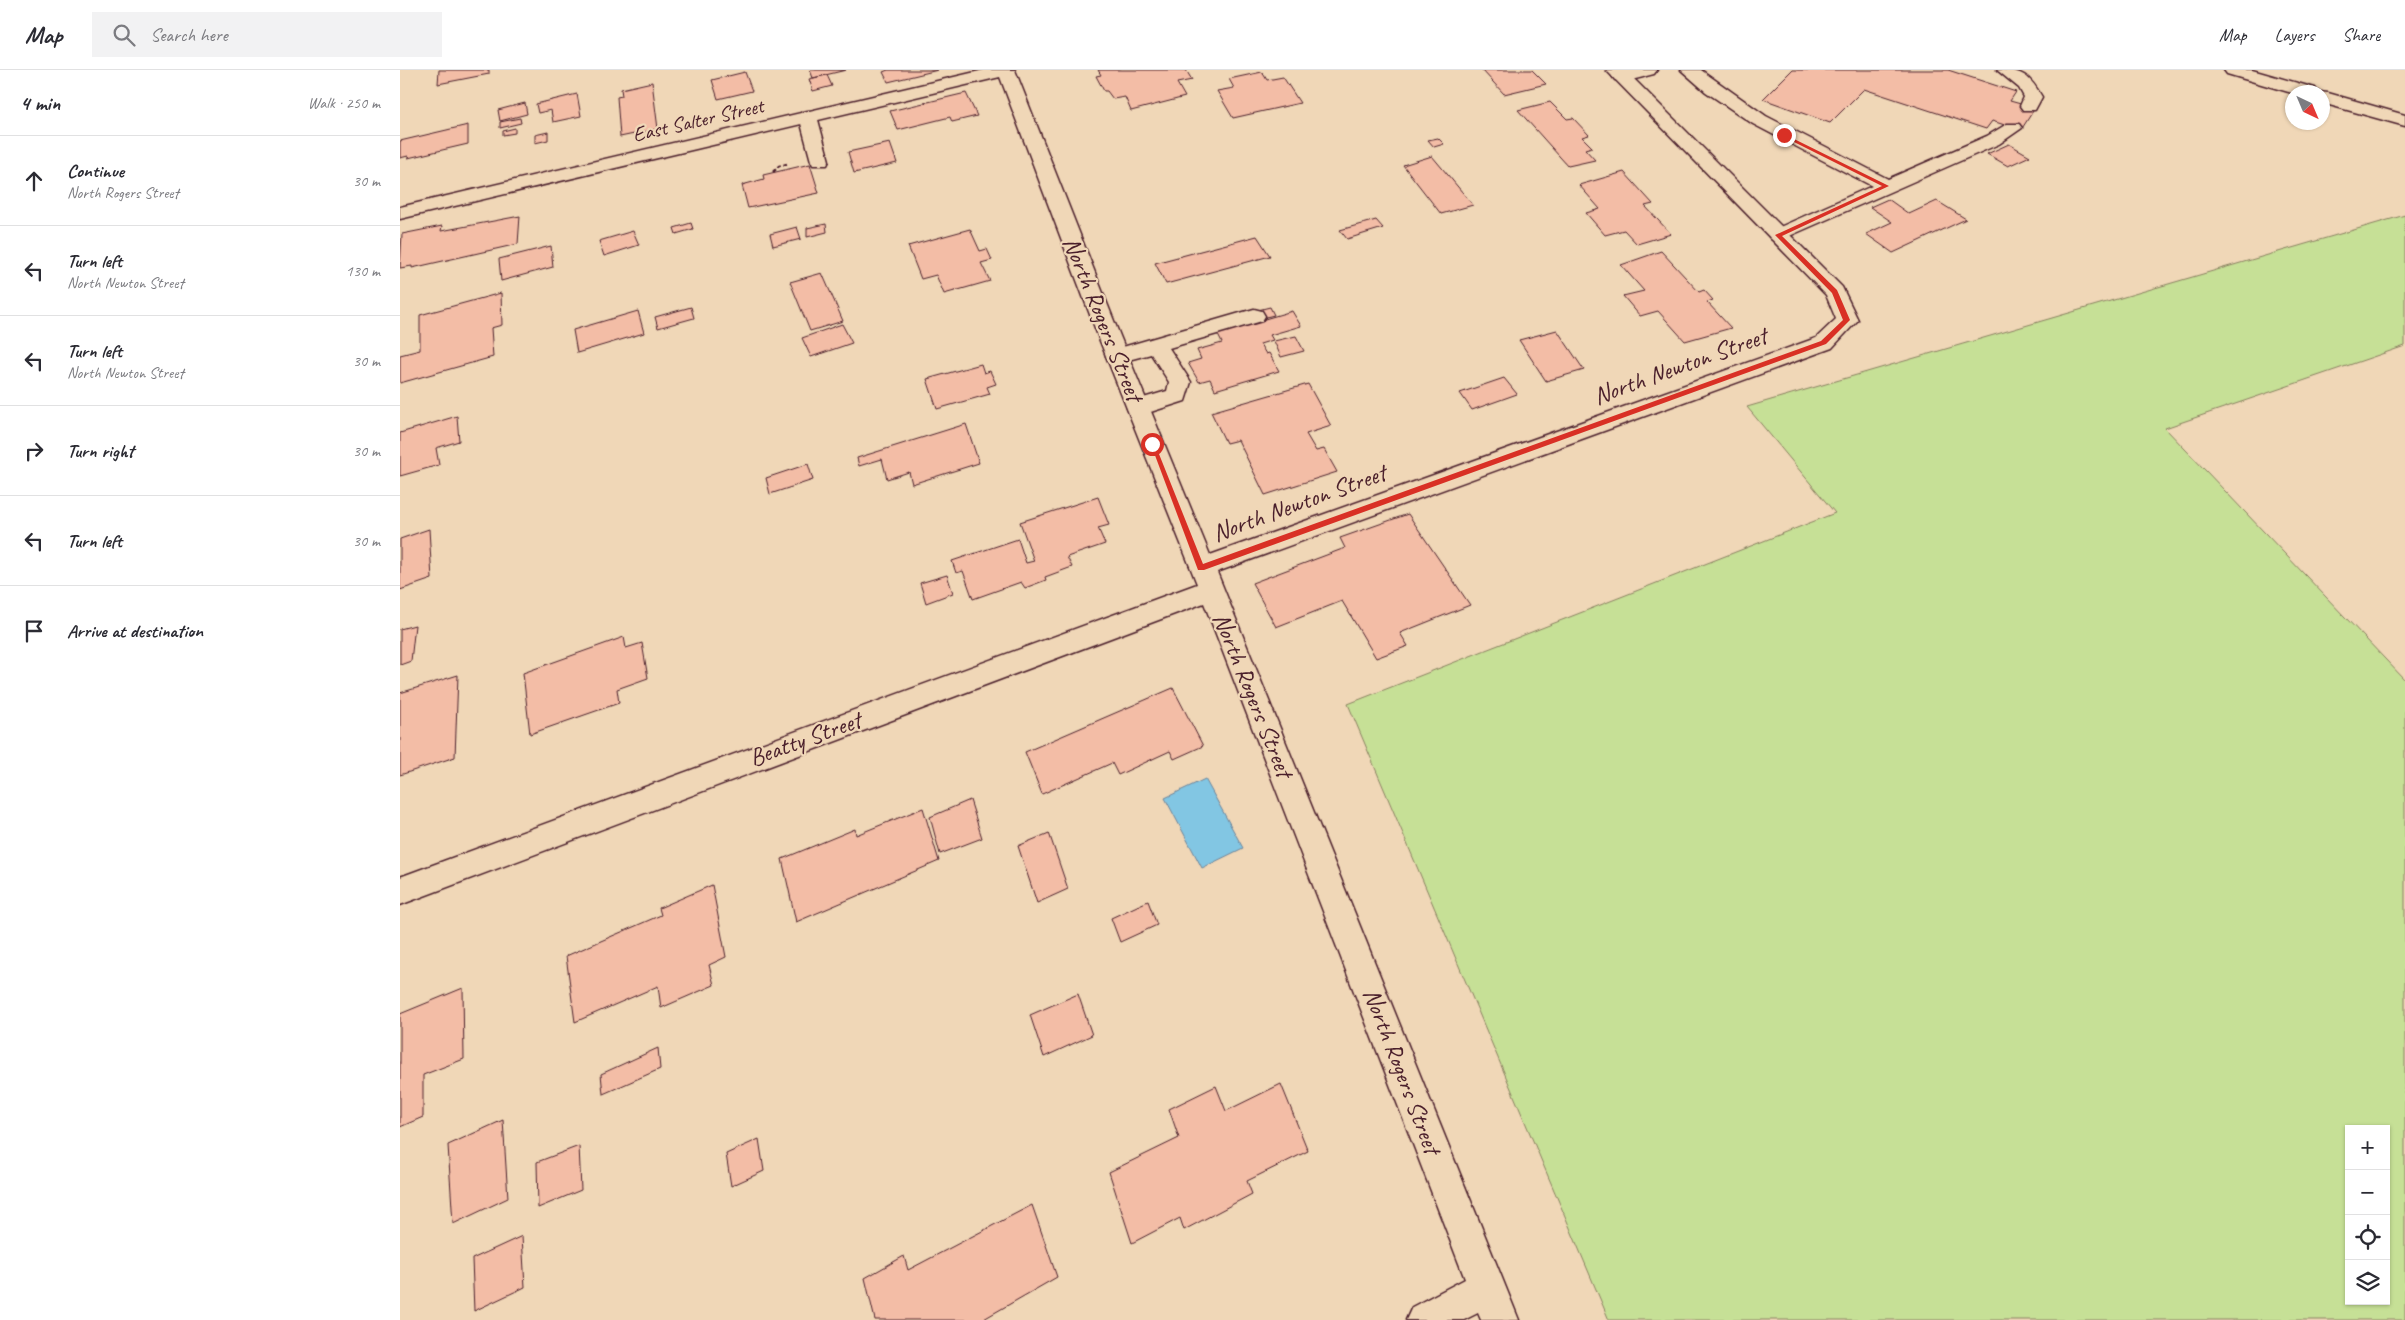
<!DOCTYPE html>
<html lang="en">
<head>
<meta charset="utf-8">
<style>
  :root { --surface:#fff; --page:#f2f2f3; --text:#2b2b33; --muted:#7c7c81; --line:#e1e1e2 }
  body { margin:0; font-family:Caveat,sans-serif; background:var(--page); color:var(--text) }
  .controls { position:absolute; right:15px; bottom:15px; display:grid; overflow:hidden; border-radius:0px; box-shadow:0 1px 4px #0004 }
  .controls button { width:45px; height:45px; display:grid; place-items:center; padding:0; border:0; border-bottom:1px solid var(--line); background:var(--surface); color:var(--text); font:25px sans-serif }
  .compass { position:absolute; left:1885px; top:15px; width:45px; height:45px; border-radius:50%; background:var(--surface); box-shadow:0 1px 4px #0004; rotate:136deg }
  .stop { position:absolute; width:15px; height:15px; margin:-11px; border:4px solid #d93025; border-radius:50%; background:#fff }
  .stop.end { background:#d93025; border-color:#fff; box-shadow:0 1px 5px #0008 }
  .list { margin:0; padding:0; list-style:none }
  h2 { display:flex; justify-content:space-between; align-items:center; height:65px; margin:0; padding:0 20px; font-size:21px }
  h2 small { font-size:16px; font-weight:400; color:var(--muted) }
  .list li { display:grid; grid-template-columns:32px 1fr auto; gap:15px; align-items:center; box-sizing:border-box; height:90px; padding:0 20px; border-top:1px solid var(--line) }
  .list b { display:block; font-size:19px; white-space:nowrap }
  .list p { margin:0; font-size:16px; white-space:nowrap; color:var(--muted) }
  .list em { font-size:16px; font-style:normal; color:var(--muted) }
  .icon { flex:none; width:28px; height:28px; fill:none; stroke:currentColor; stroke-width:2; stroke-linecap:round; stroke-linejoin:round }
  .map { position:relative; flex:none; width:2005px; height:1250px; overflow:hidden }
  header { display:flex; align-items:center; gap:30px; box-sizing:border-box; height:70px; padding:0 25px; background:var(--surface); border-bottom:1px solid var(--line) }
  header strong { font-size:24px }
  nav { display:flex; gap:28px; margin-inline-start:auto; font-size:18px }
  .search { width:350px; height:45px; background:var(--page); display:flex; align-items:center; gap:12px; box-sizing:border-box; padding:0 18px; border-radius:0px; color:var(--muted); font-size:19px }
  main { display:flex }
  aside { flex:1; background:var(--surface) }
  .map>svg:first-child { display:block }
  .green { fill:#c6e096; stroke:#888060; fill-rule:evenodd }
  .water { fill:#82c6e3; stroke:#6c8399 }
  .building { fill:#f3bda6; stroke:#4a1f2b }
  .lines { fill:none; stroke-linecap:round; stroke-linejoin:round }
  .lane-casing { stroke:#4a1f2b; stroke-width:3 }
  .street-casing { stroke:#4a1f2b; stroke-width:3 }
  .path { stroke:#4a1f2b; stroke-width:2.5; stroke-dasharray:4 2.5; stroke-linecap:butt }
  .lane { fill:#f0d7b7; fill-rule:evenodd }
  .street { fill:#f0d7b7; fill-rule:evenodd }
  .route { fill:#d93025 }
  .labels { text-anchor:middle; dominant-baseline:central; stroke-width:4.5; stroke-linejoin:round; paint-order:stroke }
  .far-street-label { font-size:21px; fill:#4a1f2b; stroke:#f0d7b7 }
  .street-label { font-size:25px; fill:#4a1f2b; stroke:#f0d7b7 }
</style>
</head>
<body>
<header>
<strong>Map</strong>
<div class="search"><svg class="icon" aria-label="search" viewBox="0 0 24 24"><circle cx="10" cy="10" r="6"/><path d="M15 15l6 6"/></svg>Search here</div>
<nav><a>Map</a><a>Layers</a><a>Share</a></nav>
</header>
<main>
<aside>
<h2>4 min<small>Walk · 250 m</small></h2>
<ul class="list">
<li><svg class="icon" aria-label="ahead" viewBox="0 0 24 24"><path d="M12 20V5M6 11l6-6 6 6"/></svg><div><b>Continue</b><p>North Rogers Street</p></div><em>30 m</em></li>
<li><svg class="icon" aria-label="left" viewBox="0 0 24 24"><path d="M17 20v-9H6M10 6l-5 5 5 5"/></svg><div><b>Turn left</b><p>North Newton Street</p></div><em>130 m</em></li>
<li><svg class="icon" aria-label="left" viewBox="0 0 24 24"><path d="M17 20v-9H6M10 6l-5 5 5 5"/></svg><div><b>Turn left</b><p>North Newton Street</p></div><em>30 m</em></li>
<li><svg class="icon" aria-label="right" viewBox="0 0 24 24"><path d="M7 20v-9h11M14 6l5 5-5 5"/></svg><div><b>Turn right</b></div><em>30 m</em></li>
<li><svg class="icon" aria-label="left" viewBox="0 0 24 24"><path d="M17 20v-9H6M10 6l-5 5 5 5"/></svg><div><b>Turn left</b></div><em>30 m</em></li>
<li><svg class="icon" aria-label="arrive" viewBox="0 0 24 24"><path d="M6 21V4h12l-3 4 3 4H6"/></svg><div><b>Arrive at destination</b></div></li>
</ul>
</aside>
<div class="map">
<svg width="2005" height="1250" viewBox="0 0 2005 1250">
  <rect width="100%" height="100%" fill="#f0d7b7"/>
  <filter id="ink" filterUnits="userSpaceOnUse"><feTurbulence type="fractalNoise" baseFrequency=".02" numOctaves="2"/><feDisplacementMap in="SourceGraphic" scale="10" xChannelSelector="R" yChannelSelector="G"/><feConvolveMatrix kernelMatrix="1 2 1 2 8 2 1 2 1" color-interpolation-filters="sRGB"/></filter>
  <g filter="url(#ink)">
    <path class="green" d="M2005 145V276L1765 358 2005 610V1250H1209L948 634 1435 443 1347 337ZM1949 1059H1986V1231H1949Z"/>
    <path class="water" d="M805 709 843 778 802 798 765 728Z"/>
    <path class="building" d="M39 0H89V4L38 14Z
      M410 0H446L413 8Z
      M538 0 488 12 483 2 488 0Z
      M698 0H786L792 10 777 13 785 27 731 41 725 27 713 29 707 21H704L696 6 701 5Z
      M1082 0H1132L1146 14 1104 24Z
      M1392 0H1548L1616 22 1610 31 1635 38 1621 60 1592 51 1586 59 1464 19 1430 53 1363 29Z
      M345 2 352 21 318 29 312 10Z
      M862 2 867 10 883 7 900 33 833 48 817 21 834 18 829 9Z
      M427 5 432 16 413 21 409 9Z
      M252 12 258 59 220 67 217 27 222 26 221 19Z
      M566 23 577 46 552 52 550 47 498 60 490 41Z
      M177 24 181 46 153 52 151 40 138 43 136 34Z
      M1150 32 1167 49 1173 48 1189 65 1182 67 1192 77 1185 79 1195 90 1168 96 1118 40Z
      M125 33 127 44 100 51 98 40Z
      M120 48 121 53 100 58V52Z
      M68 55V74L8 88V86L0 88V71Z
      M115 58V63L103 65V61Z
      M148 62V70L135 73V65Z
      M1038 68 1044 74 1034 77 1028 70Z
      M490 73 497 93 454 103 448 82Z
      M1609 74 1630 86 1608 96 1587 84Z
      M1032 86 1073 135 1041 144 1003 95Z
      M410 94 419 123 348 138 342 115 364 109 363 105Z
      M1224 102 1253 134 1245 136 1271 164 1237 174 1224 160 1205 165 1186 143 1200 139 1179 115Z
      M1488 129 1509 144 1537 131 1566 149 1493 183 1466 164 1492 152 1470 137Z
      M120 146 118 174 12 198V196L0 198 2 164 42 156 41 161Z
      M976 150 983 158 947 169 940 160Z
      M291 153 293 159 276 164 274 158Z
      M426 154 427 162 407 167V158Z
      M397 157 401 169 373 176 370 164Z
      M570 159 580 181 587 179 592 190 581 193 590 211 544 224 536 205 521 209 508 176Z
      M233 161 239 175 204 186 199 171Z
      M857 166 870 186 766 214 755 193Z
      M151 176 153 197 101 211 99 189Z
      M1261 181 1299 222 1304 220 1313 230 1307 232 1331 258 1285 271 1258 241 1240 246 1223 226 1244 221 1221 195Z
      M422 203 443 251 410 261 390 212Z
      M101 223 102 255 91 258 93 287 0 313V285L20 280V245Z
      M291 237 294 248 258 258 255 247Z
      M870 237 874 245 858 249 854 241Z
      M238 241 244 263 177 283 173 260Z
      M892 241 901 256 870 265 873 270 860 274 866 284 869 283 879 301 815 320 810 309 799 312 788 293 801 289 797 280 822 273 817 263Z
      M442 254 452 273 411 287 402 268Z
      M1157 260 1184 300 1146 311 1119 270Z
      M896 266 904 281 881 287 874 271Z
      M581 294 584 303 590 301 596 314 587 317 590 324 537 339 527 309Z
      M1104 308 1117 324 1072 340 1060 323Z
      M908 314 931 356 906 364 916 381 924 379 937 402 865 425 838 370 826 373 811 342Z
      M57 346 59 371 36 378 39 395 0 406V363Z
      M566 354 579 393 512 414 509 402 487 409 482 389 459 396 457 388Z
      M408 394 413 410 370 424 366 408Z
      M698 427 709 455 698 458 705 474 667 487 672 497 645 507 646 510 625 518 621 512 573 529 563 501 556 503 552 491 618 469 626 493 634 491 620 452Z
      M1008 444 1070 535 1000 563 1008 576 976 588 942 531 876 557 852 513 945 478 940 468Z
      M29 459 32 509 0 520V469Z
      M547 505 553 523 526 533 520 513Z
      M15 555 11 591 0 595V559Z
      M224 567 226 578 242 573 248 608 217 619 219 633 130 664 123 603Z
      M58 605 55 687 0 705V623Z
      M773 618 803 676 774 689 770 681 718 705 712 693 642 724 625 682Z
      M570 730 582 768 540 784 530 747Z
      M523 738 539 791 396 852 382 789 455 759 456 765Z
      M649 763 668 819 637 833 618 776Z
      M312 815 326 887 309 895 314 915 261 938 258 916 175 952 166 886 261 845 259 838Z
      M748 831 757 855 720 872 711 848Z
      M63 918 64 989 23 1005V1047L0 1057V944Z
      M678 924 692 965 644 987 630 945Z
      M258 978 260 999 203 1024 201 1004Z
      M881 1014 908 1081 847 1111 852 1124 784 1160 780 1148 732 1173 709 1102 779 1068 769 1039 816 1016 826 1041Z
      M103 1050 108 1128 53 1154 48 1075Z
      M359 1069 364 1101 331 1116 326 1084Z
      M179 1076 181 1120 138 1138 137 1092Z
      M632 1135 657 1207 582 1250H475L465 1208 504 1186 508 1200Z
      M122 1166 125 1217 74 1241 72 1189Z"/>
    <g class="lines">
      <g class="lane-casing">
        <path id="lane" d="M1225 0H1257L1254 4C1242 7 1227 13 1215 10L1212 6 1215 2Z
          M1281 0H1301L1366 46 1488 109 1587 66 1607 54H1619L1622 58 1599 74 1378 171 1371 169 1368 165 1371 161 1472 116 1353 54 1306 22Z
          M1597 0C1623 0 1629 5 1642 27L1635 40H1623L1620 36 1624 27 1619 18Z
          M408 41 414 42 417 46 429 91 427 95H413L411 91 399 46 402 42Z
          M854 239 862 241 865 246 862 251 769 278 791 312 785 331 738 346 730 344 727 338 730 332 767 321 769 312 751 284 717 293 709 291 706 286 709 281Z"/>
      </g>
      <g class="street-casing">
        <path id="street" d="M584 0H615L720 266 810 485 1416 268 1436 249 1426 225 1206 0H1225L1442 217 1458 250 1432 278 817 502 1119 1250H1081L1078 1243 1064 1250H1006L1012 1237 1065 1209 804 533 0 835V807L797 514 698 266 600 7 0 149V137Z
          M1824 0H1852L1915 18 1918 22 1892 23 1827 4Z
          M1919 22 1928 23 2005 45V56L1922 33V22Z"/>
      </g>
      <path class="path" d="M373 102 379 96 387 94"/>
      <use href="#lane" class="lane"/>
      <use href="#street" class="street"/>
    </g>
  </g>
  <path class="route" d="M1384 64 1489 116 1382 166 1437 220 1450 250 1426 274 804 500H798L750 372 755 374 803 494 1421 271 1443 250 1432 223 1375 165 1482 116 1382 66Z"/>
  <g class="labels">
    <g class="far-street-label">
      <text transform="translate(298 50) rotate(-13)">East Salter Street</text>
    </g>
    <g class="street-label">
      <text transform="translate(703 249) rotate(68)">North Rogers Street</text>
      <text transform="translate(1280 296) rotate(-20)">North Newton Street</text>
      <text transform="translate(899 433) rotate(-20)">North Newton Street</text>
      <text transform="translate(853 625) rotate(68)">North Rogers Street</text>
      <text transform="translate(405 669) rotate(-20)">Beatty Street</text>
      <text transform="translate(1002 1001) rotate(69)">North Rogers Street</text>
    </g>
  </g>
</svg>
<div class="controls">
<button>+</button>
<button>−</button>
<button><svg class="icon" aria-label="locate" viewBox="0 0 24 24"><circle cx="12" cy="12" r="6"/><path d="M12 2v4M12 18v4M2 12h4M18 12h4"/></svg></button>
<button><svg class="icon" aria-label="layers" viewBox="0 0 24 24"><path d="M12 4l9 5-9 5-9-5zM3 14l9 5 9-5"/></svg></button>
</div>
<svg class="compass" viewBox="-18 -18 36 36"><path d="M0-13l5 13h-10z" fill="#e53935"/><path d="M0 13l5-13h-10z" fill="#7c7c81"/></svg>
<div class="stop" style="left:752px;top:374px"></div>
<div class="stop end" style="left:1384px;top:65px"></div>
</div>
</main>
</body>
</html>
